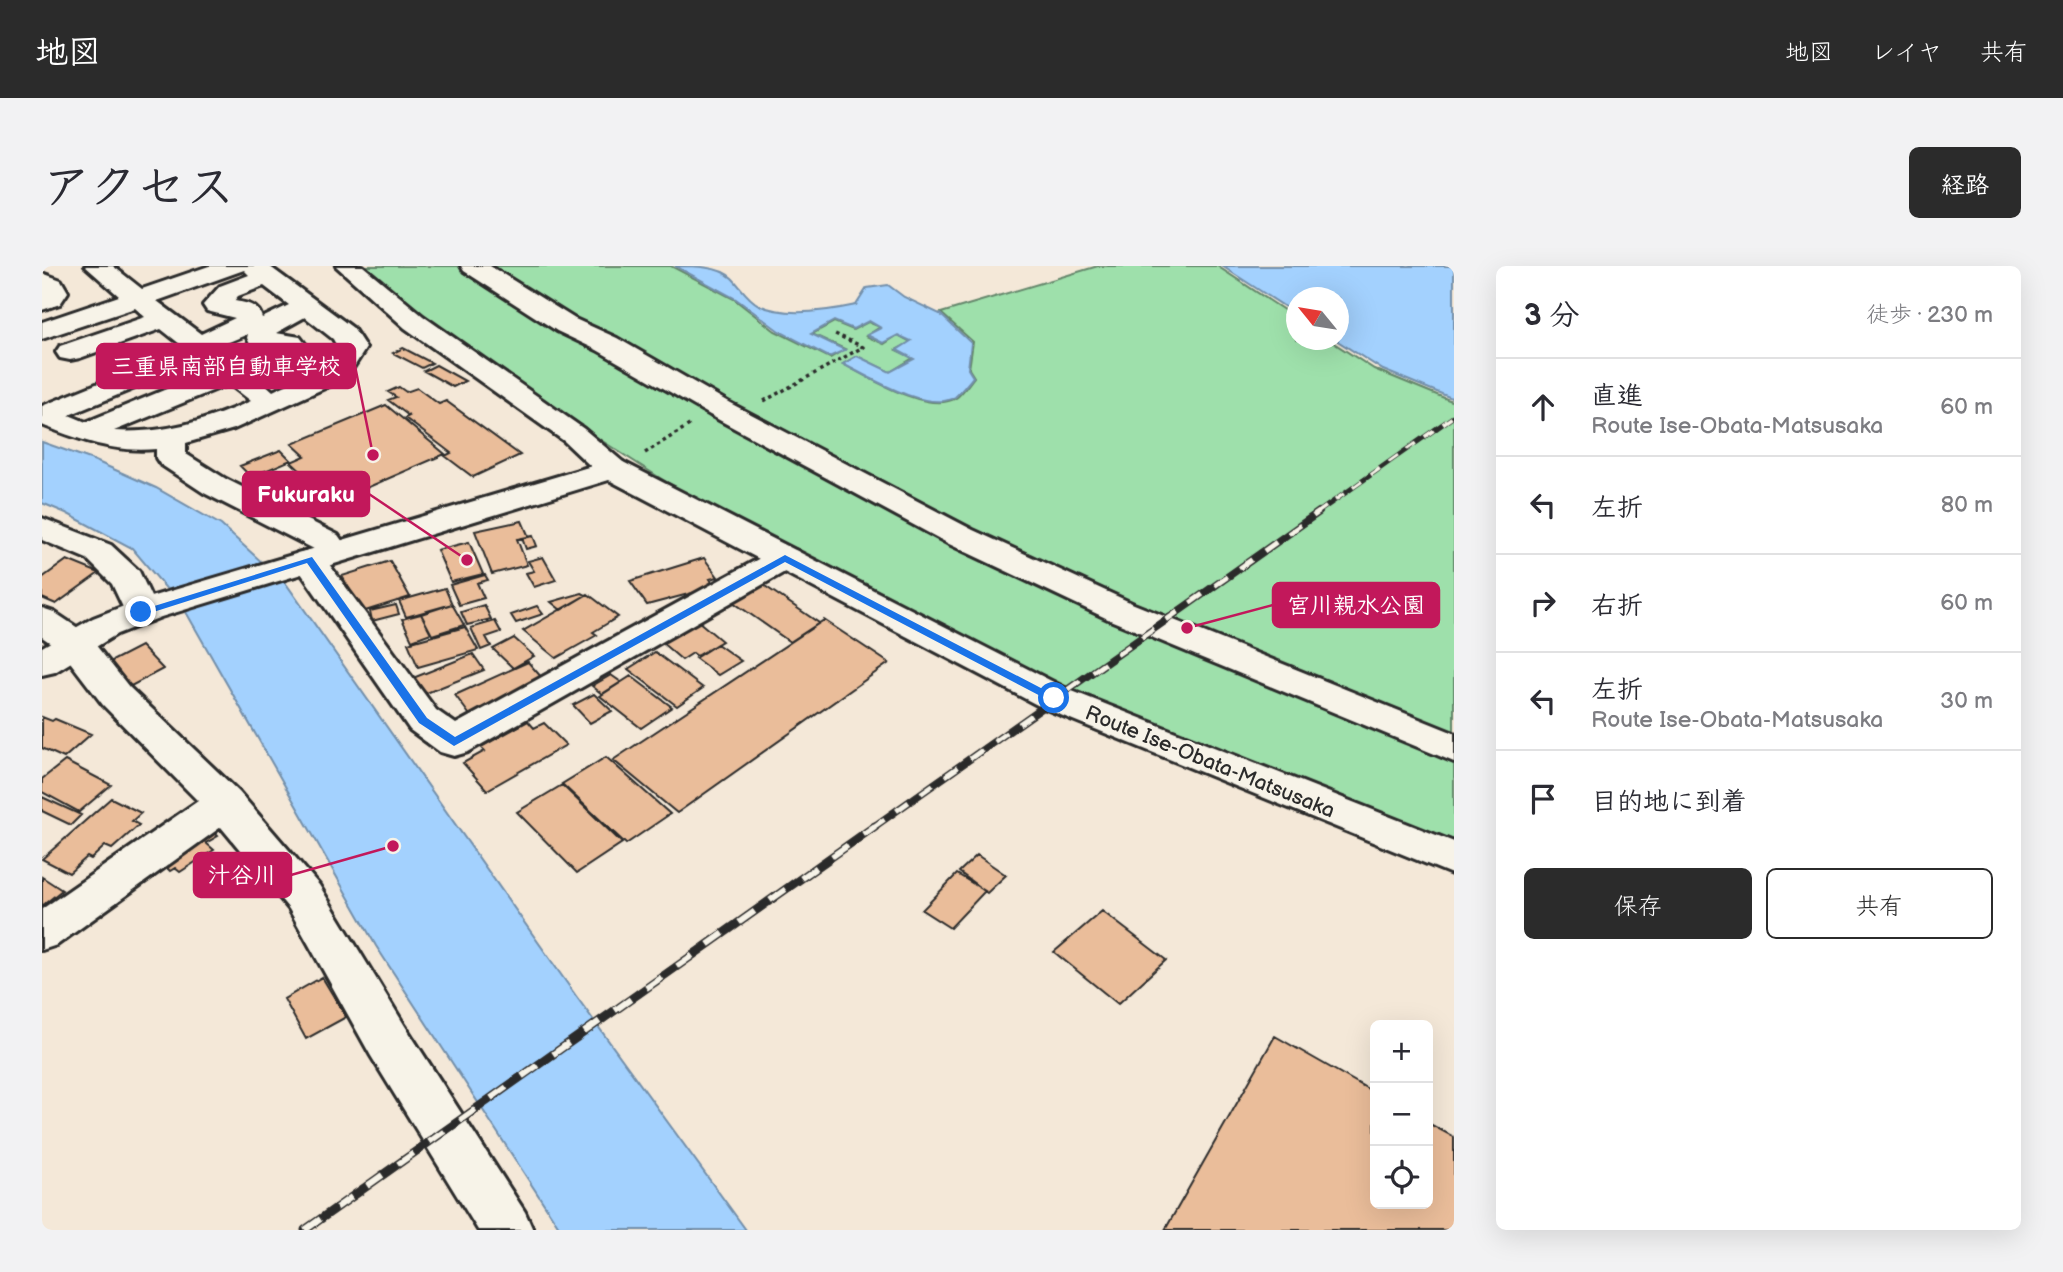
<!DOCTYPE html>
<html lang="ja">
<head>
<meta charset="utf-8">
<style>
  :root { --surface:#fff; --page:#f2f2f3; --text:#2b2b33; --muted:#7c7c81; --line:#e1e1e2; --accent:#2b2b2b }
  body { margin:0; font-family:"Balsamiq Sans","Klee One",sans-serif; background:var(--page); color:var(--text) }
  .controls { position:absolute; right:21px; bottom:21px; display:grid; overflow:hidden; border-radius:10px; box-shadow:0 7px 28px #0002 }
  .controls button { width:63px; height:63px; display:grid; place-items:center; padding:0; border:0; border-bottom:2px solid var(--line); background:var(--surface); color:var(--text); font:35px sans-serif }
  .compass { position:absolute; left:1244px; top:21px; width:63px; height:63px; border-radius:50%; background:var(--surface); box-shadow:0 7px 28px #0002; rotate:300deg }
  .stop { position:absolute; width:21px; height:21px; margin:-16px; border:5px solid #1a73e8; border-radius:50%; background:#fff }
  .stop.end { background:#1a73e8; border-color:#fff; box-shadow:0 2px 7px #0008 }
  .list { margin:0; padding:0; list-style:none }
  h2 { display:flex; justify-content:space-between; align-items:center; height:91px; margin:0; padding:0 28px; font-size:30px }
  h2 small { font-size:23px; font-weight:400; color:var(--muted) }
  .list li { display:grid; grid-template-columns:46px 1fr auto; gap:21px; align-items:center; box-sizing:border-box; height:98px; padding:0 28px; border-top:2px solid var(--line) }
  .list b { display:block; font-size:26px; white-space:nowrap }
  .list p { margin:0; font-size:23px; white-space:nowrap; color:var(--muted) }
  .list em { font-size:23px; font-style:normal; color:var(--muted) }
  .actions { display:flex; gap:14px; padding:21px 28px }
  .actions a { flex:1; padding:16px 0; border:2px solid var(--accent); border-radius:10px; text-align:center; font-size:24px; color:var(--accent) }
  .actions .main { background:var(--accent); color:#fff }
  .icon { flex:none; width:38px; height:38px; fill:none; stroke:currentColor; stroke-width:2; stroke-linecap:round; stroke-linejoin:round }
  .map { position:relative; flex:none; width:1412px; height:964px; overflow:hidden; border-radius:10px }
  header { display:flex; align-items:center; gap:42px; box-sizing:border-box; height:98px; padding:0 35px; background:var(--accent); color:#fff }
  header strong { font-size:33px }
  nav { display:flex; gap:38px; margin-inline-start:auto; font-size:24px }
  .intro { display:flex; align-items:center; justify-content:space-between; box-sizing:border-box; height:168px; padding:0 42px }
  h1 { margin:0; font-size:49px }
  .button { padding:18px 32px; border-radius:10px; background:var(--accent); color:#fff; font-size:24px; font-weight:700 }
  main { display:flex; gap:42px; padding:0 42px }
  aside { flex:1; background:var(--surface); border-radius:10px; box-shadow:0 7px 28px #0002 }
  .map>svg:first-child { display:block }
  .green { fill:#9ee0ab; stroke:#64866b; stroke-width:2 }
  .water { fill:#a3d1fe; stroke:#738faa; stroke-width:2 }
  .building { fill:#eabd9a; stroke:#2b2b2b; stroke-width:2 }
  .lines { fill:none; stroke-linecap:round; stroke-linejoin:round }
  .minor-casing { stroke:#2b2b2b; stroke-width:6 }
  .major-casing { stroke:#2b2b2b; stroke-width:6 }
  .path { stroke:#2b2b2b; stroke-width:3.5; stroke-dasharray:3.5 3.5; stroke-linecap:butt }
  .minor { fill:#f7f3e8; fill-rule:evenodd }
  .major { fill:#f7f3e8; fill-rule:evenodd }
  .rail-far2-casing { stroke:#2b2b2b; stroke-width:5 }
  .rail-far1-casing { stroke:#2b2b2b; stroke-width:8 }
  .rail-casing { stroke:#2b2b2b; stroke-width:9 }
  .rail-far2 { stroke:#f7f3e8; stroke-width:3.5; stroke-dasharray:11; stroke-linecap:butt }
  .rail-far1 { stroke:#f7f3e8; stroke-width:5; stroke-dasharray:15; stroke-linecap:butt }
  .rail { stroke:#f7f3e8; stroke-width:6; stroke-dasharray:19; stroke-linecap:butt }
  .route { fill:#1a73e8 }
  .labels { text-anchor:middle; dominant-baseline:central; stroke-width:7; stroke-linejoin:round; paint-order:stroke }
  .street-label { font-size:21px; fill:#2b2b2b; stroke:#f7f3e8 }
  .leader { fill:none; stroke:#c2185b; stroke-width:2.5 }
  .callout-dot { fill:#c2185b; stroke:#f7f3e8; stroke-width:2.5 }
  .callout { fill:#c2185b; stroke:#c2185b; stroke-width:2.5 }
  .callout-label { font-size:23px; text-anchor:middle; font-weight:bold; fill:#fff }
</style>
</head>
<body>
<header>
<strong>地図</strong>
<nav><a>地図</a><a>レイヤ</a><a>共有</a></nav>
</header>
<div class="intro"><h1>アクセス</h1><a class="button">経路</a></div>
<main>
<div class="map">
<svg width="1412" height="964" viewBox="0 0 1412 964">
  <rect width="100%" height="100%" fill="#f4e8d8"/>
  <filter id="ink" filterUnits="userSpaceOnUse"><feTurbulence type="fractalNoise" baseFrequency=".0143" numOctaves="2"/><feDisplacementMap in="SourceGraphic" scale="14" xChannelSelector="R" yChannelSelector="G"/><feConvolveMatrix kernelMatrix="1 2 1 2 8 2 1 2 1" color-interpolation-filters="sRGB"/></filter>
  <g filter="url(#ink)">
    <path class="green" d="M306 0H629L692 33 733 65 788 92 803 83 770 68 792 56 811 64 826 56 838 61 824 70 842 78 856 69 869 76 854 84 871 92 848 106 815 90 801 98C826 111 887 149 914 132 921 127 927 117 932 111L927 103 931 76 899 47 1056 0H1175L1254 52V74H1287L1332 103 1412 136V587L1012 432 743 292 540 162Z"/>
    <path class="water" d="M633 0C651 0 677 0 690 12 699 21 705 33 717 39 744 52 786 45 814 39L825 22 846 19 862 31 898 48 929 77 926 103 931 111C926 117 919 126 913 131 887 148 825 110 801 98L815 90 848 106 872 93 855 84 869 75 856 69 841 77 825 69 839 62 827 55 811 63 792 55 769 68 803 84 787 91 737 65 694 33Z
      M1180 0H1412V133L1341 104 1294 74H1296V32H1254V48Z
      M0 176 51 194 114 222 179 259 245 319 534 730 704 964H519L334 680 144 346 90 282 24 247 0 237Z"/>
    <path class="building" d="M361 82 390 97 380 102 351 87Z
      M394 99 423 115 411 121 382 105Z
      M357 121 364 126 375 122 397 138 404 135 478 189 431 211 403 190 409 187 363 152 367 150 346 134 354 131 346 126Z
      M344 139 403 188 292 236 249 196 263 190 250 178Z
      M239 184 249 194 209 211 198 200Z
      M480 255 487 271 475 273 485 299 450 308 433 265Z
      M491 270 495 280 484 283 480 272Z
      M427 276 441 308 409 316 395 284Z
      M501 291 514 314 492 321 484 307 492 305 486 295Z
      M662 292 676 311 668 313 673 321 605 339 588 315Z
      M25 294 57 307 14 338 0 332V312Z
      M348 295 368 331 320 346 300 310Z
      M443 309 446 314 435 317 442 332 417 339 408 319Z
      M720 318 777 357 748 376 691 336Z
      M403 322 410 338 364 351 357 335Z
      M540 327 544 329 519 344 509 336Z
      M546 328 576 351 551 366 555 369 514 392 481 365Z
      M410 338 422 359 390 369 379 348Z
      M354 339 357 348 330 355 328 345Z
      M442 339 449 353 425 359 419 346Z
      M495 340 501 348 474 357 469 349Z
      M379 348 389 367 370 374 360 353Z
      M782 354 847 397 635 547 571 494Z
      M453 355 459 366 444 371 449 380 439 384 429 362Z
      M656 355 680 375 655 390 651 387 640 394 619 376Z
      M423 361 436 384 376 401 366 377Z
      M472 372 492 390 471 402 451 383Z
      M675 378 699 395 676 409 653 392Z
      M99 380 121 403 89 420 66 397Z
      M613 386 661 422 635 440 586 403Z
      M431 388 442 404 377 430 366 414Z
      M486 396 501 413 430 452 413 429Z
      M569 409 579 416 560 428 550 420Z
      M589 410 630 441 599 462 558 430Z
      M552 428 570 445 548 457 531 439Z
      M0 451 10 455 13 453 49 468 22 492 0 482Z
      M486 455 492 462 502 457 524 479 445 524 421 497 443 485 439 481Z
      M564 491 628 548 584 578 520 518Z
      M23 495 69 519 37 546 0 526V513Z
      M520 519 580 577 535 607 475 546Z
      M0 531 39 549 29 559 0 545Z
      M69 532 99 547 90 555 97 559 70 583 63 580 49 593 45 591 27 607 0 593Z
      M168 562 176 570 164 577 172 584 138 606 133 602 128 605 117 594Z
      M935 589 964 609 945 627 917 606Z
      M915 608 943 625 908 662 880 644Z
      M0 611 20 624 0 640Z
      M1060 645 1124 694 1076 738 1012 686Z
      M280 711 304 751 264 773 242 733Z
      M1233 770 1333 827V938H1386V857L1412 871V964H1123Z"/>
    <g class="lines">
      <g class="minor-casing">
        <path id="minor" d="M43 0H71L100 23 167 0H227L311 62 324 82 308 107 296 116 192 163 144 177V188L184 213 296 269 308 286 304 293 292 296 284 294 394 444 414 458 731 285 743 282 755 285 760 292 755 299 426 486 412 490 398 486 368 464 250 294 255 287 267 284 274 285 272 283 162 227 118 198 114 192V183C73 187 38 174 0 159V140L143 82 119 63 38 92 28 94 18 92 14 86 18 80 103 51 93 42 0 73V56L77 30ZM202 4 207 9 178 20 161 39 165 45 193 52 159 68 115 35ZM222 20 247 39 220 52C216 38 204 37 192 35L196 30ZM263 51 291 73 296 82C281 106 256 113 231 125L221 116 263 97 268 84 258 71 234 67ZM206 68 205 72 208 78 239 84 240 87 204 103 175 81ZM159 95 171 104 44 156 27 149ZM187 118 209 135C164 155 122 168 72 165Z
          M294 0H321L381 50 542 163 581 196 585 203 581 210 570 212 559 210 522 175 363 62Z
          M419 0H448L533 53 575 72 688 137 931 264 1092 338 1412 467V496L1068 354 907 278 668 149 555 84 515 65 422 5Z
          M0 7 19 14 26 26 18 38 0 44Z
          M0 252 69 279 97 305 116 346 111 354 99 357 87 354 70 318 45 293 0 274Z
          M0 342 12 346 45 368 87 421 197 526 277 619 363 760 483 946 491 964H436L329 790 247 643 179 561 15 679 0 684V643L156 535 61 439 19 384 0 371Z"/>
      </g>
      <g class="major-casing">
        <path id="major" d="M570 194 581 196 1025 423 1412 576V609L999 441 567 214 119 351 75 368 13 406 0 409V381L51 352 95 335Z"/>
      </g>
      <path class="path" d="M722 135 821 81 791 67
        M603 187 649 158"/>
      <use href="#minor" class="minor"/>
      <use href="#major" class="major"/>
      <g class="rail-far2-casing">
        <path id="rail-far2" d="M1275 247 1412 150"/>
      </g>
      <g class="rail-far1-casing">
        <path id="rail-far1" d="M830 562 1277 246"/>
      </g>
      <g class="rail-casing">
        <path id="rail" d="M263 964 833 560"/>
      </g>
      <use href="#rail-far2" class="rail-far2"/>
      <use href="#rail-far1" class="rail-far1"/>
      <use href="#rail" class="rail"/>
    </g>
  </g>
  <path class="route" d="M743 289 1018 432 1016 435H1008L743 296 412 480 377 457 265 297 102 349 93 346 270 291 385 452 413 471Z"/>
  <g class="labels">
    <g class="street-label">
      <text transform="translate(1168 496) rotate(22)">Route Ise-Obata-Matsusaka</text>
    </g>
  </g>
  <path class="leader" d="M331 189L313 100M425 294L327 228M1145 362L1231 339M351 580L249 609"/>
  <g class="callout-dot">
    <circle cx="331" cy="189" r="7"/>
    <circle cx="425" cy="294" r="7"/>
    <circle cx="1145" cy="362" r="7"/>
    <circle cx="351" cy="580" r="7"/>
  </g>
  <g class="callout">
    <rect x="55" y="78" width="258" height="44" rx="7"/>
    <rect x="201" y="206" width="126" height="44" rx="7"/>
    <rect x="1231" y="317" width="166" height="44" rx="7"/>
    <rect x="152" y="587" width="97" height="44" rx="7"/>
  </g>
  <g class="callout-label">
    <text x="184" y="108">三重県南部自動車学校</text>
    <text x="264" y="236">Fukuraku</text>
    <text x="1314" y="347">宮川親水公園</text>
    <text x="200" y="617">汁谷川</text>
  </g>
</svg>
<div class="controls">
<button>+</button>
<button>−</button>
<button><svg class="icon" aria-label="locate" viewBox="0 0 24 24"><circle cx="12" cy="12" r="6"/><path d="M12 2v4M12 18v4M2 12h4M18 12h4"/></svg></button>
</div>
<svg class="compass" viewBox="-18 -18 36 36"><path d="M0-13l5 13h-10z" fill="#e53935"/><path d="M0 13l5-13h-10z" fill="#7c7c81"/></svg>
<div class="stop" style="left:1012px;top:432px"></div>
<div class="stop end" style="left:99px;top:346px"></div>
</div>
<aside>
<h2>3 分<small>徒歩 · 230 m</small></h2>
<ul class="list">
<li><svg class="icon" aria-label="ahead" viewBox="0 0 24 24"><path d="M12 20V5M6 11l6-6 6 6"/></svg><div><b>直進</b><p>Route Ise-Obata-Matsusaka</p></div><em>60 m</em></li>
<li><svg class="icon" aria-label="left" viewBox="0 0 24 24"><path d="M17 20v-9H6M10 6l-5 5 5 5"/></svg><div><b>左折</b></div><em>80 m</em></li>
<li><svg class="icon" aria-label="right" viewBox="0 0 24 24"><path d="M7 20v-9h11M14 6l5 5-5 5"/></svg><div><b>右折</b></div><em>60 m</em></li>
<li><svg class="icon" aria-label="left" viewBox="0 0 24 24"><path d="M17 20v-9H6M10 6l-5 5 5 5"/></svg><div><b>左折</b><p>Route Ise-Obata-Matsusaka</p></div><em>30 m</em></li>
<li><svg class="icon" aria-label="arrive" viewBox="0 0 24 24"><path d="M6 21V4h12l-3 4 3 4H6"/></svg><div><b>目的地に到着</b></div></li>
</ul>
<div class="actions"><a class="main">保存</a><a>共有</a></div>
</aside>
</main>
</body>
</html>
